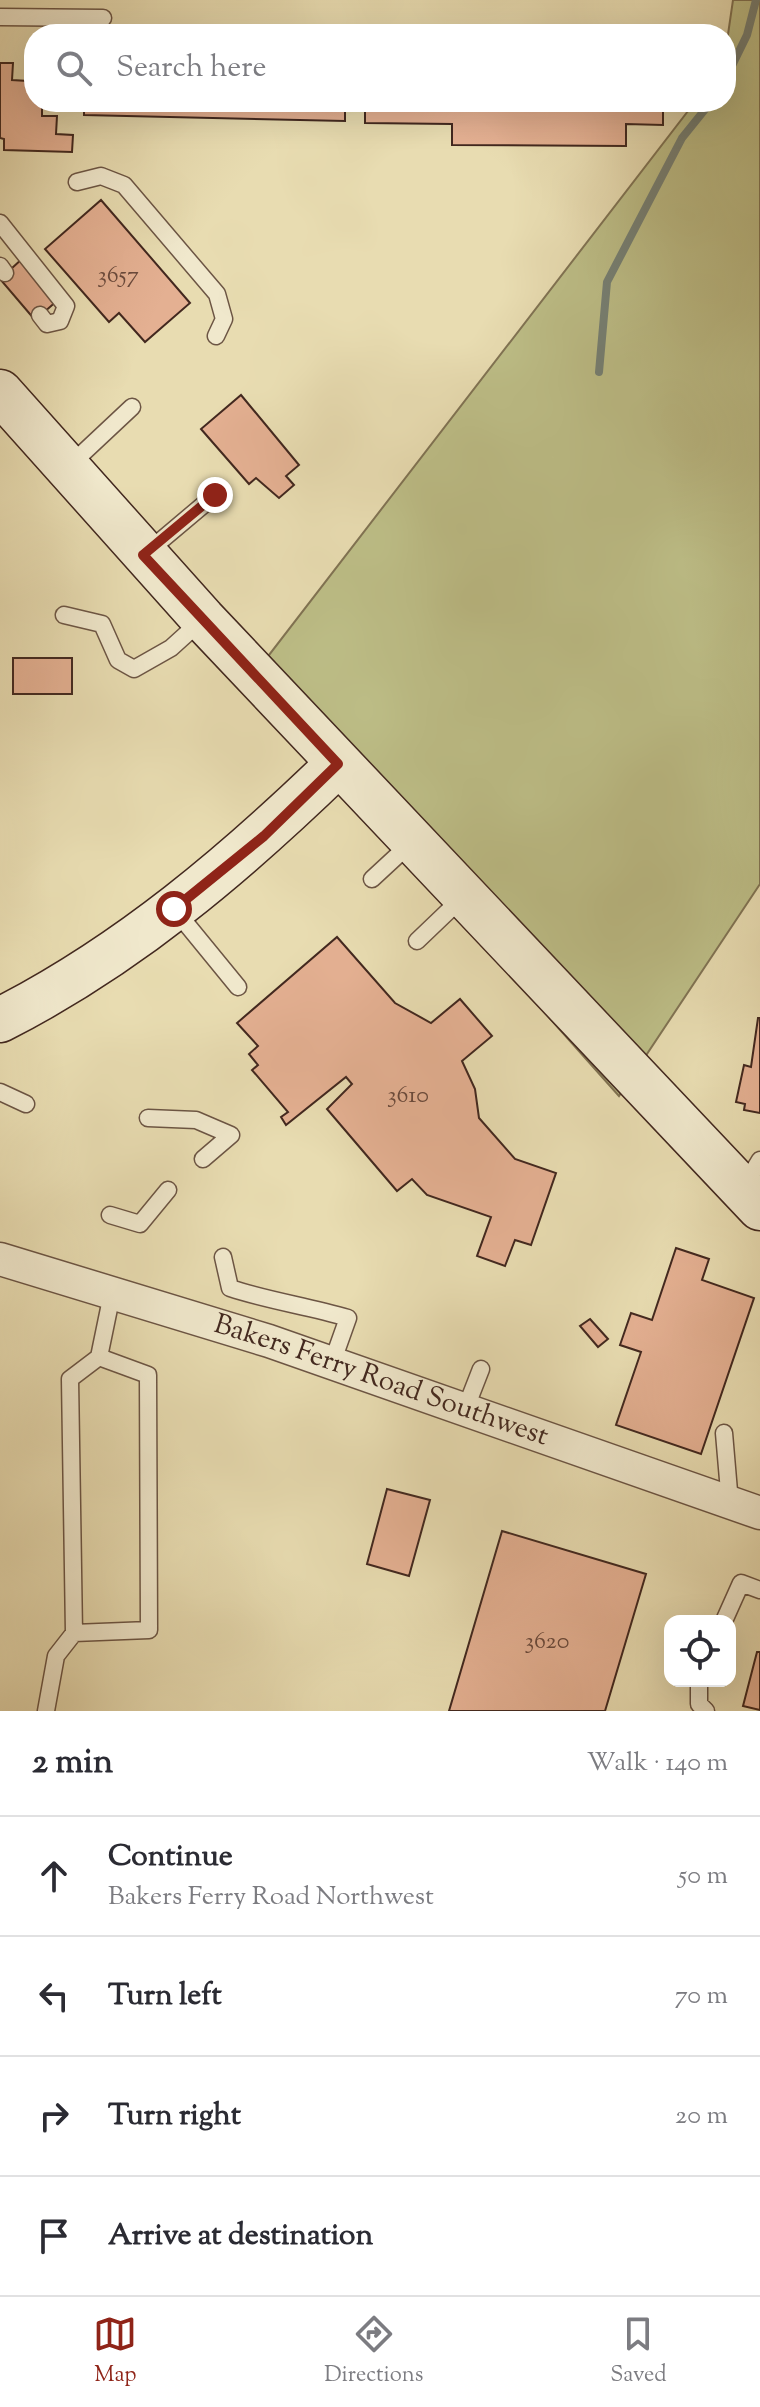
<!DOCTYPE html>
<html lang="en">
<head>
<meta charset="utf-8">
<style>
  :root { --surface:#fff; --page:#f2f2f3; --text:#2b2b33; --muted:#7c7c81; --line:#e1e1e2; --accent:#8f2418 }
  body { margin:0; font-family:"Sorts Mill Goudy",serif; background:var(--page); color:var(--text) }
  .controls { position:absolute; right:24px; bottom:24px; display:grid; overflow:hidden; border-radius:16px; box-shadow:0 8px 32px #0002 }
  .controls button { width:72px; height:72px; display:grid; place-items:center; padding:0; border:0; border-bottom:2px solid var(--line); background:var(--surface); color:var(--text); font:40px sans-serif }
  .stop { position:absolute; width:24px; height:24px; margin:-18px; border:6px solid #8f2418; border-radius:50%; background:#fff }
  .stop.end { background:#8f2418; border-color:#fff; box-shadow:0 2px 8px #0008 }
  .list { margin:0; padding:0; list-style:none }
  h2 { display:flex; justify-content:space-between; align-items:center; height:104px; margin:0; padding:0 32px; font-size:34px }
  h2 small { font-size:26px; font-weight:400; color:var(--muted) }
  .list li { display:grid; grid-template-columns:52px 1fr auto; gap:24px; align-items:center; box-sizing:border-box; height:120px; padding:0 32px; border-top:2px solid var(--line) }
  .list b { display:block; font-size:30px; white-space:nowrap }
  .list p { margin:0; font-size:26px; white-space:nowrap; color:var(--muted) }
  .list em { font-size:26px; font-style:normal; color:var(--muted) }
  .icon { flex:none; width:44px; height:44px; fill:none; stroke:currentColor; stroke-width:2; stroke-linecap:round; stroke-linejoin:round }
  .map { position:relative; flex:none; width:760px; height:1711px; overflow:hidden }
  .search { position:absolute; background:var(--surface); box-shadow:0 8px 32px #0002; left:24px; right:24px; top:24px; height:88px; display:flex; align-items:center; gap:20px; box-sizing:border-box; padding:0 28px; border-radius:32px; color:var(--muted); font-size:30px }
  .sheet { height:584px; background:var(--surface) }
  nav { display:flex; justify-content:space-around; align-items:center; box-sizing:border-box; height:112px; border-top:2px solid var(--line); background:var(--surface); font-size:22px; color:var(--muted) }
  nav a { display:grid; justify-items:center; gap:4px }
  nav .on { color:var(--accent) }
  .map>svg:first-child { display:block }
  .green { fill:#bdbe87; stroke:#807353; stroke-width:2 }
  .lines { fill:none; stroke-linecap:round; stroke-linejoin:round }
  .stream { stroke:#758075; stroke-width:8 }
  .building { fill:#e4b092; stroke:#42281f; stroke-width:2 }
  .lane-casing { stroke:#6c5544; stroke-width:19 }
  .street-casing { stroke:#6c5544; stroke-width:35 }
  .secondary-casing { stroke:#42281f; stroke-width:47 }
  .lane { stroke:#f0e8cc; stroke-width:16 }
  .street { stroke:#f0e8cc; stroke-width:32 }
  .secondary { stroke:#f0e8cc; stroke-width:44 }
  .route { stroke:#8f2418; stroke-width:10 }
  .labels { text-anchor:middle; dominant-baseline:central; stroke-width:7; stroke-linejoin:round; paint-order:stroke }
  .number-label { font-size:24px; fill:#6a4a3c }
  .street-label { font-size:28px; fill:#42281f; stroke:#f0e8cc }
</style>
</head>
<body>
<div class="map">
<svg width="760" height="1711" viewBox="0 0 760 1711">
  <rect width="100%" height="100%" fill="#e8dcb1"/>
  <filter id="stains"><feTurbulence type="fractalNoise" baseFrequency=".0025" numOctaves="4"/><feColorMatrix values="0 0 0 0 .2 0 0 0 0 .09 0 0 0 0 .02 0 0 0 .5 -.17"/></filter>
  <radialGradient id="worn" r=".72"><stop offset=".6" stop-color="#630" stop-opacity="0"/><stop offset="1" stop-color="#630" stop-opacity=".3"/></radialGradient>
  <path class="green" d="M733 0H760V884L619 1096 249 681 695 102H726V48Z"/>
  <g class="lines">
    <path class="stream" d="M726 78 747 35 756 0
      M599 372 607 282 682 138 711 102"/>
  </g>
  <path class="building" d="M0 63H13L12 80 28 81V89H34V102H42V116H57L56 134 73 135 72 152 4 150V139L0 138Z
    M84 102H345V121L84 115Z
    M365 102H663V125L626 124V146L452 145V124L365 123Z
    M101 200 190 303 145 342 119 313 109 322 45 249Z
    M23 258 58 300 35 320 0 279Z
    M241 395 299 465 286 476 294 485 279 498 256 478 249 484 201 429Z
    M13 658H72V694H13Z
    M337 937 395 1003 431 1023 460 999 492 1036 462 1061 475 1089 479 1118 515 1159 556 1173 531 1245 515 1240 505 1266 477 1256 491 1217 427 1195 412 1179 397 1191 327 1109 352 1084 346 1077 286 1125 281 1117 288 1112 252 1070 258 1065 249 1054 258 1046 237 1023Z
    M758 1018H760V1113L744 1110 745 1104 736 1102 744 1065 751 1067Z
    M676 1248 709 1259 702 1280 754 1298 701 1454 616 1425 641 1352 620 1345 631 1313 652 1320Z
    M590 1319 608 1339 598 1347 580 1326Z
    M387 1489 430 1500 409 1576 367 1564Z
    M502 1531 646 1574 605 1711H449Z
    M757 1652H760V1710L743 1706Z"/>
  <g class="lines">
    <g class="lane-casing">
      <path id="lane" d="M0 17 103 18
        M77 182 101 176 124 185 217 294 224 319 216 336
        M0 223 66 306 60 321 47 324 40 315
        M0 266 5 273
        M68 467 132 407
        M145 554 215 495
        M64 615 102 624 118 660 134 669 171 648 203 619
        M372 879 412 842
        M175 910 238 987
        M417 941 463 897
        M0 1092 26 1104
        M148 1118 196 1120 231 1135 203 1159
        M743 1188 760 1160
        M110 1215 140 1224 168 1190
        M223 1257 230 1288C269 1301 308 1306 348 1318L332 1363
        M99 1357 148 1375 149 1630 74 1633 70 1379 99 1357 112 1294
        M465 1410 481 1369
        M724 1433 730 1503
        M724 1621 741 1583 760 1590
        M699 1681V1704L706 1711
        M46 1711 56 1656 74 1633"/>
    </g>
    <g class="street-casing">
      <g id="street">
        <path id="s1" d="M0 1259 269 1341 760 1513"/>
      </g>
    </g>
    <g class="secondary-casing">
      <path id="secondary" d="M0 392 203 619 760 1208
        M0 1020C128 955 236 863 338 764"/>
    </g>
    <use href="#lane" class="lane"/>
    <use href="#street" class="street"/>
    <use href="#secondary" class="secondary"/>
  </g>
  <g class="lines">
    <path class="route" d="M174 909 264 836 338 764 143 555 215 495"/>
  </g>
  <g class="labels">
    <g class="number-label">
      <text x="118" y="276">3657</text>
      <text x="408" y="1096">3610</text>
      <text x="547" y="1642">3620</text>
    </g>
    <g class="street-label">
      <text stroke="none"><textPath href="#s1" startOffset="400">Bakers Ferry Road Southwest</textPath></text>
    </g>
  </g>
  <rect width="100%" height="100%" filter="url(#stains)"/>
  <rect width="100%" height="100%" fill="url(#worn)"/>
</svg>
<div class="controls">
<button><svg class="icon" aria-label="locate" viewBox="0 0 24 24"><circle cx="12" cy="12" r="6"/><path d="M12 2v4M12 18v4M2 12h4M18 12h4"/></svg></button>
</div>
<div class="stop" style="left:174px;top:909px"></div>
<div class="stop end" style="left:215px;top:495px"></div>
<div class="search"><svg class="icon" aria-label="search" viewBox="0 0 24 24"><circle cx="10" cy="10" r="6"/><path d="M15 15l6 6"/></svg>Search here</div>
</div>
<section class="sheet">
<h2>2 min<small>Walk · 140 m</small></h2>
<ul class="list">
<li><svg class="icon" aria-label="ahead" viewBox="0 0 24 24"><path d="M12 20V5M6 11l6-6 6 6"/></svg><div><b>Continue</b><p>Bakers Ferry Road Northwest</p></div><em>50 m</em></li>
<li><svg class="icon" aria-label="left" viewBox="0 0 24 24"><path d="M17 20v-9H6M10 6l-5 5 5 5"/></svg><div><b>Turn left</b></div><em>70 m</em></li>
<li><svg class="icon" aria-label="right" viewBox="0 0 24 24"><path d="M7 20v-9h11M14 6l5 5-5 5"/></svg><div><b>Turn right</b></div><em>20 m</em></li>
<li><svg class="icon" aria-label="arrive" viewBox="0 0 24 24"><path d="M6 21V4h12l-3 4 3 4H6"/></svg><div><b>Arrive at destination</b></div></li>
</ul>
</section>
<nav>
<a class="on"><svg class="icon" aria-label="map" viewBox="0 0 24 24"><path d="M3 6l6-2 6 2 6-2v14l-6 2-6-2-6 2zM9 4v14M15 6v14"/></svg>Map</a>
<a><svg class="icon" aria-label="directions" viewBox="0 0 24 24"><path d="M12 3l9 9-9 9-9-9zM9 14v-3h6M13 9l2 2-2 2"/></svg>Directions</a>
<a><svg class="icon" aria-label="saved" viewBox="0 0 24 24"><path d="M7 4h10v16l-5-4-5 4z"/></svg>Saved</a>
</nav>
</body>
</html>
